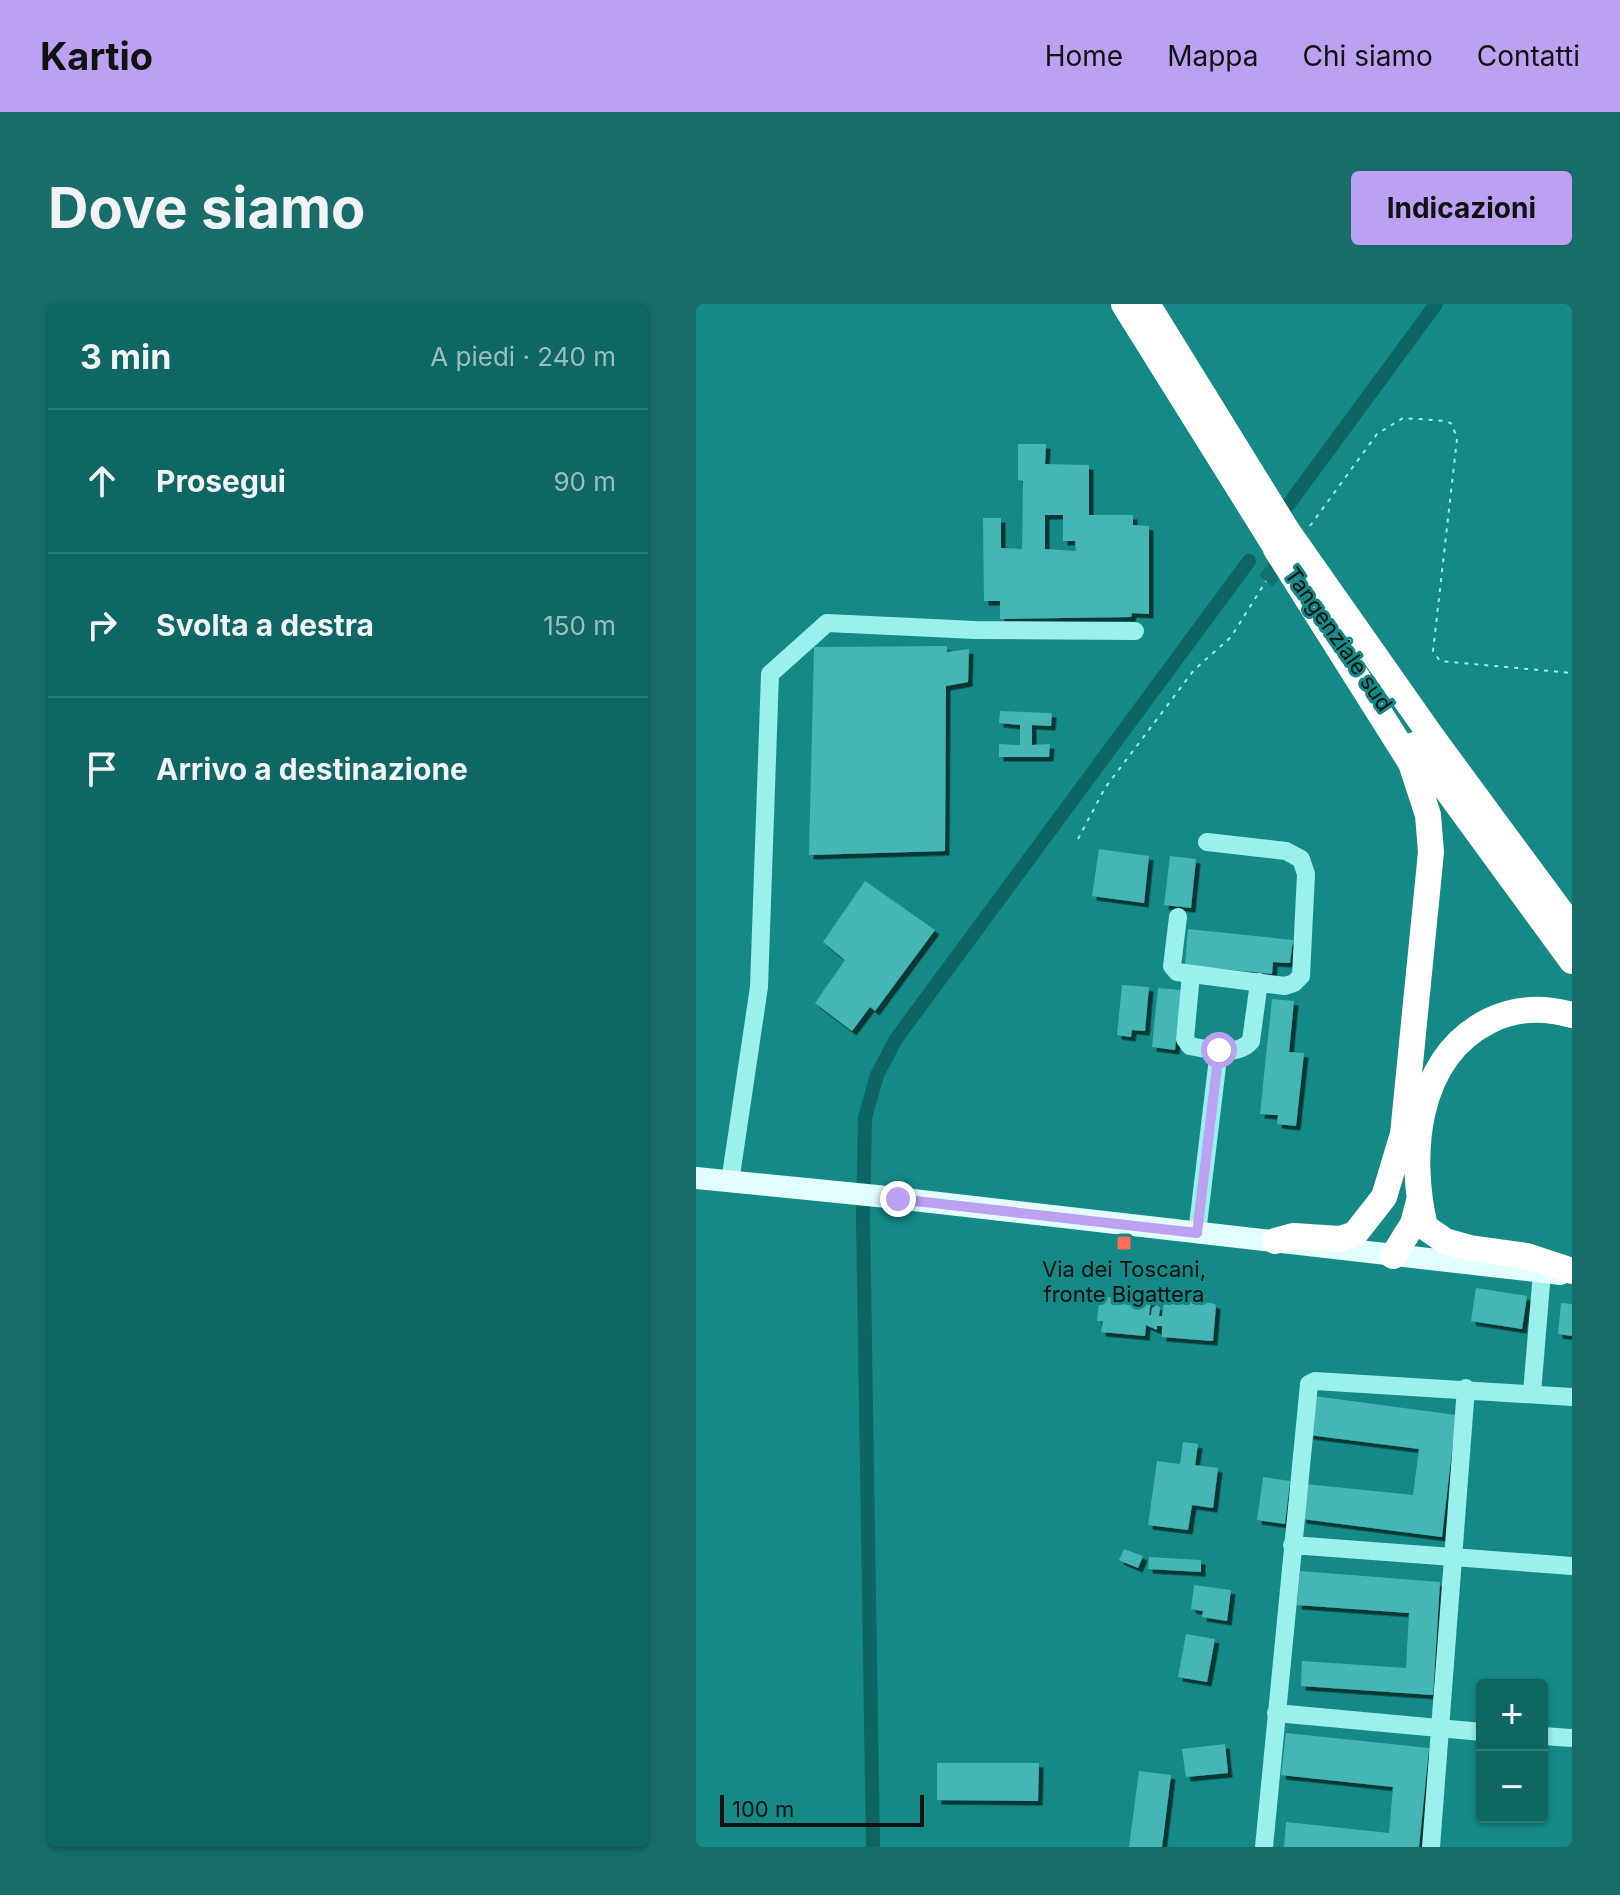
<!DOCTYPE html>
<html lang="it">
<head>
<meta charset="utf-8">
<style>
  :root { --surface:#0f6764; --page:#186d6a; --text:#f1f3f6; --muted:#9bbebf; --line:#2f7b78; --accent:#bca0f2 }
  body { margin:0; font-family:Inter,sans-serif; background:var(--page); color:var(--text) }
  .controls { position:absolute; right:24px; bottom:24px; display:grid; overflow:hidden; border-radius:8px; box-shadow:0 2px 6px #0004 }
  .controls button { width:72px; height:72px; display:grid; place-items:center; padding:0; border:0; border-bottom:2px solid var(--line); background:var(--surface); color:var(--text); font:40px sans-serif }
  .scale { position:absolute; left:24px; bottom:20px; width:204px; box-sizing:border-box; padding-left:8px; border:4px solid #111; border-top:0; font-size:22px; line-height:28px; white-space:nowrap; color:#111; -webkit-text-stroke:6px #148986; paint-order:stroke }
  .stop { position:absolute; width:24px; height:24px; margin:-18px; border:6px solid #bca0f2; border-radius:50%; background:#fff }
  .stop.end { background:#bca0f2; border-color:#fff; box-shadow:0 2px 8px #0008 }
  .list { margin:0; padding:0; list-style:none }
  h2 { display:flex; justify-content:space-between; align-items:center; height:104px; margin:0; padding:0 32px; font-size:34px }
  h2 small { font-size:26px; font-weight:400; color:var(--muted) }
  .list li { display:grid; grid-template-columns:52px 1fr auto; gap:24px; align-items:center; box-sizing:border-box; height:144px; padding:0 32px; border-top:2px solid var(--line) }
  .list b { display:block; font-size:30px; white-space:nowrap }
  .list em { font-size:26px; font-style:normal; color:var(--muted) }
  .icon { flex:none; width:44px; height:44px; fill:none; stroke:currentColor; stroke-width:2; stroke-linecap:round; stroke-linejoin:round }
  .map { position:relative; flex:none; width:876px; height:1543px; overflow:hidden; border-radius:8px }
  header { display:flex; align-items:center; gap:48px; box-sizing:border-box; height:112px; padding:0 40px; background:var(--accent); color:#111 }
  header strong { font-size:38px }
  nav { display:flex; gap:44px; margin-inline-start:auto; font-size:28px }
  .intro { display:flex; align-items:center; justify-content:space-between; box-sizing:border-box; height:192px; padding:0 48px }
  h1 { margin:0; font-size:56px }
  .button { padding:20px 36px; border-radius:8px; background:var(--accent); color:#111; font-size:28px; font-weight:700 }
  main { display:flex; gap:48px; padding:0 48px }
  aside { flex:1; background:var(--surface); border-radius:8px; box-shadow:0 2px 6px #0004 }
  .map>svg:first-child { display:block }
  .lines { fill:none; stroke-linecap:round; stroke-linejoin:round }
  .canal { stroke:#0d6564; stroke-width:14 }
  .building { fill:#45b6b3; fill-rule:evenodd; filter:url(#shadow) }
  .minor-tunnel { stroke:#13716f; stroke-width:18; stroke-dasharray:18 9; stroke-linecap:butt }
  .path { stroke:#9befec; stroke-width:2; stroke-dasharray:4 6; stroke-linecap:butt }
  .minor { stroke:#9befec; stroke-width:18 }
  .major { stroke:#e3feff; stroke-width:22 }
  .highway { stroke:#fff; stroke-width:26 }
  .route { stroke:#bca0f2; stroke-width:10 }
  .poi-dot { fill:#ff6e59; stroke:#148986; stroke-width:3 }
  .labels { text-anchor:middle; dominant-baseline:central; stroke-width:6; stroke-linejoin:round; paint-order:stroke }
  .street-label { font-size:22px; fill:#111; stroke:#148986 }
  .poi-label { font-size:22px; fill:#111; stroke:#148986 }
</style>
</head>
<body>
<header>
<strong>Kartio</strong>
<nav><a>Home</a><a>Mappa</a><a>Chi siamo</a><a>Contatti</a></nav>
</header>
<div class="intro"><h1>Dove siamo</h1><a class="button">Indicazioni</a></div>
<main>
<aside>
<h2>3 min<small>A piedi · 240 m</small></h2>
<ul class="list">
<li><svg class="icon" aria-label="ahead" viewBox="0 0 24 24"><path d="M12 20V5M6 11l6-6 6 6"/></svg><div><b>Prosegui</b></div><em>90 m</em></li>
<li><svg class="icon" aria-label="right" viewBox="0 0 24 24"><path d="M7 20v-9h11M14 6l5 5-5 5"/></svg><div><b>Svolta a destra</b></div><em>150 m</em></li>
<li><svg class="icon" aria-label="arrive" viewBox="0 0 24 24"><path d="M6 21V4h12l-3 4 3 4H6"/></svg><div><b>Arrivo a destinazione</b></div></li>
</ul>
</aside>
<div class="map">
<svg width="876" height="1543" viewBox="0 0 876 1543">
  <defs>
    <filter id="shadow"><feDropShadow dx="4.5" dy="4.5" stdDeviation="0" flood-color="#0009"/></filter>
  </defs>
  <rect width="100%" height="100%" fill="#148986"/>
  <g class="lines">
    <path class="canal" d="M587 208 740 0
      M177 1543 167 913 169 814 181 771 200 735 553 257"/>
  </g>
  <path class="building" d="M322 140H350L349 160 393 161V211H437V221L453 222V310L436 309 435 313 304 315V297H288L287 214H305V244L326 245 327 177 322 176ZM349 211H367V237H379L380 247 349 245Z
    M251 342V348L273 345 272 378 250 382 249 547 113 551 118 343Z
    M304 407 356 409 355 422 336 421V441L354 440 353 453H303V440L324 441V421L303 419Z
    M403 545 453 552 448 599 396 592Z
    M474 552 500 555 495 604 468 601Z
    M169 577 239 626 179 707 174 703 156 727 119 699 149 656 127 638Z
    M492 625 597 636 594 659 577 658 576 670 489 661Z
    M426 681 453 683 449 727 436 726 435 733 421 731Z
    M462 684 485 686 479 746 456 743Z
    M576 695 598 697 593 748 608 749 600 822 581 820 582 811 564 810Z
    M780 984 831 992 826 1025 775 1017Z
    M410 993 455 997 453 1011H455L456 1004 461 1001 464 1004 463 1012H466L468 996 516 999 520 1001 517 1037 466 1033V1022H461V1026L450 1021 449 1032 405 1028 407 1017H401L403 999 407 1000Z
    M865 999 876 1000V1032L862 1030Z
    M618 1092 760 1111 746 1233 606 1215 610 1180 717 1191 723 1145 613 1131Z
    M487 1138 502 1140 499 1161 522 1164 517 1204 496 1201 492 1226 452 1221 461 1157 484 1160Z
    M567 1173 594 1177 589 1220 561 1216Z
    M428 1245 447 1252 442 1264 423 1256Z
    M453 1253 505 1256V1268L452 1265Z
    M604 1267 744 1278 737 1391 605 1382 606 1357 710 1364 713 1309 601 1301Z
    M498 1281 535 1286 531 1317 506 1313 507 1307 495 1305Z
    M490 1330 519 1335 511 1378 482 1373Z
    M590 1429 733 1444 723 1543H588L590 1518 693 1529 697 1483 585 1471Z
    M529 1440 532 1469 490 1473 486 1445Z
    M241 1459H343L342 1497 241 1496Z
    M443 1467 475 1471 466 1543H433Z"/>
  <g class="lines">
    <path class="minor-tunnel" d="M570 277 594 248"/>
    <path class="path" d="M614 222 681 130 707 114 750 117 756 120 761 135 737 347 744 357 876 369
      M382 535 409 484 498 366 535 333 570 277"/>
    <path class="minor" d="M482 613 476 662 481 668 589 682 598 679 605 672 610 570 605 555 590 547 511 538
      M495 670 489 735 494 742C513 746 542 753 555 737L563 678
      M34 878 63 683 74 370 131 319 279 326 439 327
      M501 929 523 746
      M836 1089 846 968
      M596 1241 876 1262
      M580 1409 786 1428
      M846 1432 876 1434
      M568 1543 613 1080 619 1077 876 1093
      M735 1543 770 1084"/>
    <path class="major" d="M0 874 191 893 865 970"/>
    <path class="highway" d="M428 0 589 258
      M451 0 592 228 736 433 876 623
      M718 441 876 657
      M876 711C848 703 819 704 793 717 719 754 712 851 729 923L749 937 774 944 831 952 876 967
      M579 937 597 932 644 935 659 930 688 893 707 830 735 548 732 511 715 459 580 245
      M697 952 717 920 723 897"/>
  </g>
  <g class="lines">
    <path class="route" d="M202 895 501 929 523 746"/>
  </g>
  <rect class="poi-dot" x="420" y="931" width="16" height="16" rx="4"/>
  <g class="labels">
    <g class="street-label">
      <text transform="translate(643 335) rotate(55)">Tangenziale sud</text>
    </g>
    <g class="poi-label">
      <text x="428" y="965">Via dei Toscani,<tspan x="428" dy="25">fronte Bigattera</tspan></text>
    </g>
  </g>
</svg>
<div class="controls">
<button>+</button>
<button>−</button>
</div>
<div class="scale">100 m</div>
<div class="stop" style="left:523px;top:746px"></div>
<div class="stop end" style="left:202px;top:895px"></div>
</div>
</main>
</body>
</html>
